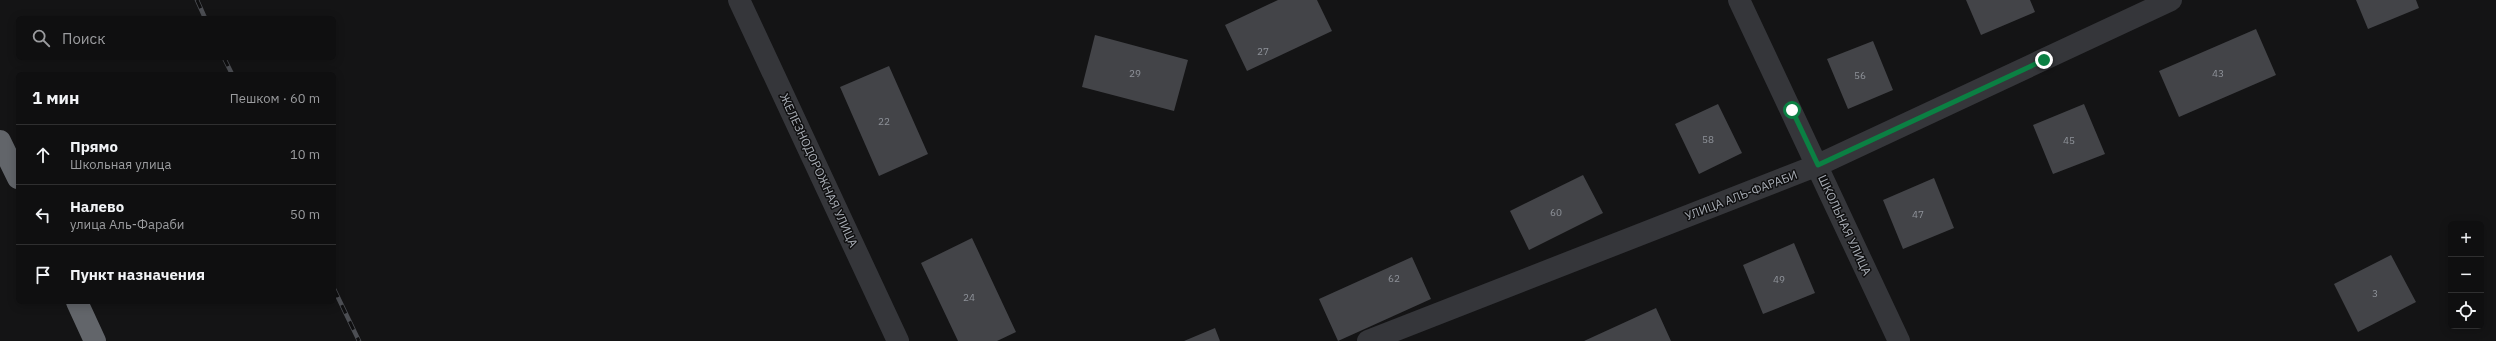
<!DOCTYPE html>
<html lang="ru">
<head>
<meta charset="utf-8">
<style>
  :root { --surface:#0f0f10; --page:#1d1d1e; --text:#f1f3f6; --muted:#9b9c9f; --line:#2f2f30 }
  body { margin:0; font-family:"IBM Plex Sans",sans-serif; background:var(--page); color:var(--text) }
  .controls { position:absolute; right:12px; bottom:12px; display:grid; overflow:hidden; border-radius:6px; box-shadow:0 2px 10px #0003 }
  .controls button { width:36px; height:36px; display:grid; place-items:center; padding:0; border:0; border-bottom:1px solid var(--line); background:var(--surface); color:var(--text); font:20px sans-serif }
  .stop { position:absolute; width:12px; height:12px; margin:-9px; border:3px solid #0b8043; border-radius:50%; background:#fff }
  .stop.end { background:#0b8043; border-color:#fff; box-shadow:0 1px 4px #0008 }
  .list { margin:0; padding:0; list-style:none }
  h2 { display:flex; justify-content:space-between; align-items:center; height:52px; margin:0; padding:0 16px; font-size:17px }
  h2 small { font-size:13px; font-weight:400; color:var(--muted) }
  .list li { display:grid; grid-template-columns:26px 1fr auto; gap:12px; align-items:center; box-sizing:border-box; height:60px; padding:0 16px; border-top:1px solid var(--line) }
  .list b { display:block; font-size:15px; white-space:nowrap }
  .list p { margin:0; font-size:13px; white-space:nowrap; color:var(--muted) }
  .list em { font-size:13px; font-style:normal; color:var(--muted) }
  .icon { flex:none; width:22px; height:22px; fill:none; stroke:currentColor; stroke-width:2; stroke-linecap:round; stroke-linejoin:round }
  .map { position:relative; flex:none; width:2496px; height:341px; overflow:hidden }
  .search { position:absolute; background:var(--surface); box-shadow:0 2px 10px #0003; left:16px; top:16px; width:320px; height:44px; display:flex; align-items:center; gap:10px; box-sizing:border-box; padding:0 14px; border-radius:6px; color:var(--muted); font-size:15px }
  .panel { position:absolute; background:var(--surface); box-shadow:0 2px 10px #0003; left:16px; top:72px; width:320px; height:232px; border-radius:6px }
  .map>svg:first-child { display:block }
  .building { fill:#434448 }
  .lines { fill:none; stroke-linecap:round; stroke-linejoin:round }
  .minor { stroke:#35363a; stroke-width:22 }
  .highway { stroke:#62656a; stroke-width:22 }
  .rail-casing { stroke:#4c4e53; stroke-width:4.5 }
  .rail { stroke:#0f0f10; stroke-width:3; stroke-dasharray:9; stroke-linecap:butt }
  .route { stroke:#0b8043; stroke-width:5 }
  .labels { text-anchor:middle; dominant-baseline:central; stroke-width:3; stroke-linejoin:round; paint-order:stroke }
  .number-label { font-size:10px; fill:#8e9299 }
  .street-label { font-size:12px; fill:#a7acb4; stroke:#0f0f10 }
</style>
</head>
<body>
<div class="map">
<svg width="2496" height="341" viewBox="0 0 2496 341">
  <rect width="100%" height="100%" fill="#141415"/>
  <path class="building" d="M1278 0H1317L1332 31 1247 71 1225 25Z
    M1966 0H2030L2035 12 1981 35Z
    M2356 0H2416L2419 8 2368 29Z
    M2256 29 2276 75 2179 117 2159 71Z
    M1095 35 1188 60 1174 111 1082 87Z
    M1873 41 1893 90 1848 109 1827 59Z
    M889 66 928 154 879 176 840 87Z
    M1718 104 1742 153 1699 174 1675 124Z
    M2084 104 2105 154 2053 174 2033 125Z
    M1583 175 1603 213 1529 250 1510 211Z
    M1934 178 1954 228 1903 249 1883 200Z
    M972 238 1016 332 997 341H958L921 263Z
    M1794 243 1815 293 1763 314 1743 265Z
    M2391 255 2416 302 2358 332 2334 284Z
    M1412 257 1431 299 1338 341 1319 299Z
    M1656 308 1671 341H1584Z
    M1215 328 1220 341H1184Z"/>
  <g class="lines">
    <path class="minor" d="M739 0 898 341
      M1739 0 1899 341
      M1368 341 1818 165 2171 0"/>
    <path class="highway" d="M0 141 18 178
      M77 302 95 341"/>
    <g class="rail-casing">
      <path id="rail" d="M197 0 205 18
        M224 58 232 74
        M334 289 359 341"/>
    </g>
    <use href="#rail" class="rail"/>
  </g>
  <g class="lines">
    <path class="route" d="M1792 110 1818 165 2044 60"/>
  </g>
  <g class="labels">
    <g class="number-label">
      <text x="1263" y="51">27</text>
      <text x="1135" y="73">29</text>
      <text x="2218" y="73">43</text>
      <text x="1860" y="75">56</text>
      <text x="884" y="121">22</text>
      <text x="1708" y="139">58</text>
      <text x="2069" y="140">45</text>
      <text x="1556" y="212">60</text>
      <text x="1918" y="214">47</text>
      <text x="1394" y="278">62</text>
      <text x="1779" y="279">49</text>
      <text x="2375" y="293">3</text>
      <text x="969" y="297">24</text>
    </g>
    <g class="street-label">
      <text transform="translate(819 170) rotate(65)">ЖЕЛЕЗНОДОРОЖНАЯ УЛИЦА</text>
      <text transform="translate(1741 195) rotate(-21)">УЛИЦА АЛЬ-ФАРАБИ</text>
      <text transform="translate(1845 225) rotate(65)">ШКОЛЬНАЯ УЛИЦА</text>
    </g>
  </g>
</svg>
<div class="controls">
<button>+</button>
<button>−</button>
<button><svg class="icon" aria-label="locate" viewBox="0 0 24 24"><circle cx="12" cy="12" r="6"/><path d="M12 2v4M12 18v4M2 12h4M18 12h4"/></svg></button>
</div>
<div class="stop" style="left:1792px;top:110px"></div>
<div class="stop end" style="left:2044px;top:60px"></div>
<div class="search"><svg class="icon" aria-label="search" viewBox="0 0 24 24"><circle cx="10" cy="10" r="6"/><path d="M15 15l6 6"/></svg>Поиск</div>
<section class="panel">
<h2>1 мин<small>Пешком · 60 m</small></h2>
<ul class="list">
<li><svg class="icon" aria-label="ahead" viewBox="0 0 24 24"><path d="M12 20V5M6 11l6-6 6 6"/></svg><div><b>Прямо</b><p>Школьная улица</p></div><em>10 m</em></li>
<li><svg class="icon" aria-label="left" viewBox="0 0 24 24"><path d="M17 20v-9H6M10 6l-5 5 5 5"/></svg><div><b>Налево</b><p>улица Аль-Фараби</p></div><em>50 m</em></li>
<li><svg class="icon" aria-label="arrive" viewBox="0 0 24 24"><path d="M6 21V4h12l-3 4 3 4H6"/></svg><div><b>Пункт назначения</b></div></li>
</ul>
</section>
</div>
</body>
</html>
